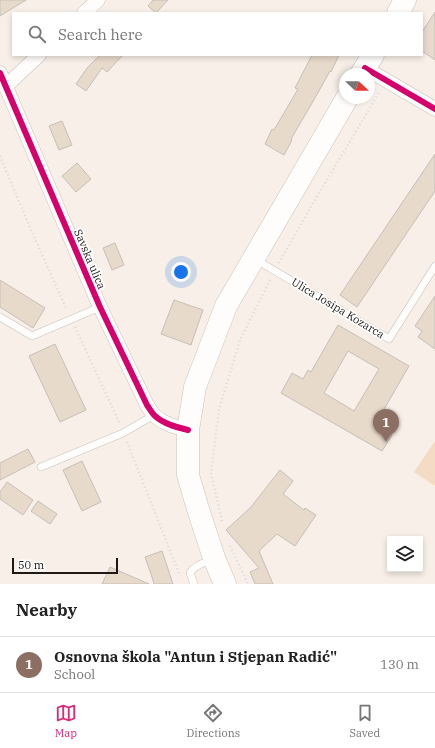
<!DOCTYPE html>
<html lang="en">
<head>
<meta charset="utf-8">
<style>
  :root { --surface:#fff; --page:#f2f2f2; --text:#222; --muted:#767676; --line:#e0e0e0; --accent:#db2777 }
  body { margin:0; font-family:"IBM Plex Serif",serif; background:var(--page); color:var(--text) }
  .controls { position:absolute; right:12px; bottom:12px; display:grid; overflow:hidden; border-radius:0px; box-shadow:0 2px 6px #0003 }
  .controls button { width:36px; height:36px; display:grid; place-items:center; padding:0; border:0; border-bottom:1px solid var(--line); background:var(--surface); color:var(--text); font:20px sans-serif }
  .compass { position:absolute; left:339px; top:68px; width:36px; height:36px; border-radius:50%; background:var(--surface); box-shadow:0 2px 6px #0003; rotate:112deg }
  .scale { position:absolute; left:12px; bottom:10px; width:106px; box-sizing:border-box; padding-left:4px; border:2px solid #1e1914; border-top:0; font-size:11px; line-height:14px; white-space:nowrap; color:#1e1914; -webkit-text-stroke:3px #fff; paint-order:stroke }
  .you { position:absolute; left:181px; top:272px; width:14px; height:14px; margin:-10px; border:3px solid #fff; border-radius:50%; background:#1a73e8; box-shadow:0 0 0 6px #1a73e833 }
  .badge { display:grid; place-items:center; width:26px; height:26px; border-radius:50%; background:var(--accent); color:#fff; font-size:13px; font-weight:700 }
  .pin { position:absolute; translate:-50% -33px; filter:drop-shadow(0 1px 2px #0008) }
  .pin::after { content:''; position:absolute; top:21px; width:14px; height:12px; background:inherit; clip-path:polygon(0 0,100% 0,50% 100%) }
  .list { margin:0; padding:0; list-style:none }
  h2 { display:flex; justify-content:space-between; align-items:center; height:52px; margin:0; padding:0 16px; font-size:17px }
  h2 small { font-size:13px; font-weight:400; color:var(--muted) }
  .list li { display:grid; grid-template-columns:26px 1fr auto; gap:12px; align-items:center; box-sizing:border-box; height:56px; padding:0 16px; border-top:1px solid var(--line) }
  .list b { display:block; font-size:15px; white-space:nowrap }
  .list p { margin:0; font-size:13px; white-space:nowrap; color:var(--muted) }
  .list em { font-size:13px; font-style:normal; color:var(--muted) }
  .icon { flex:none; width:22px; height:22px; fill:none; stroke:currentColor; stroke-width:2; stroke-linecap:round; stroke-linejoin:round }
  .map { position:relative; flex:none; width:435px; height:584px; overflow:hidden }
  .search { position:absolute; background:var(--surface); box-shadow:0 2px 6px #0003; left:12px; right:12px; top:12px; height:44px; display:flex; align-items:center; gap:10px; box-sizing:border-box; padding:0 14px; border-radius:0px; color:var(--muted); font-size:15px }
  .sheet { height:108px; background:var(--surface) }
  nav { display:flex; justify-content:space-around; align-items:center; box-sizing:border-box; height:56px; border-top:1px solid var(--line); background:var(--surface); font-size:11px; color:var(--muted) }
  nav a { display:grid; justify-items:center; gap:2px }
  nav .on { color:var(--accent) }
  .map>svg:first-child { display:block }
  .green { fill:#f3dcc3 }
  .building { fill:#e8dacb; stroke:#c5bfb9; fill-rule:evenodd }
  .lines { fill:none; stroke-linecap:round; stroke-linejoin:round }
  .lane-casing { stroke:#c8c1bb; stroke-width:8 }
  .street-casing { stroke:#c8c1bb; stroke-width:15 }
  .primary-casing { stroke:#c8c1bb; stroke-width:23 }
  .path { stroke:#dad8d6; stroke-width:2.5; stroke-dasharray:1 3; stroke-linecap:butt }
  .lane { stroke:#fefdfc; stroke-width:7 }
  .street { stroke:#fefdfc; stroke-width:14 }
  .primary { stroke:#fefdfc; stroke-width:22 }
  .cycleway-casing { stroke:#fff; stroke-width:8 }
  .cycleway { stroke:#d6006c; stroke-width:6 }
  .labels { text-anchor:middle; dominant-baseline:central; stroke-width:3.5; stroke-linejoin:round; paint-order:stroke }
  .street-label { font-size:11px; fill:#1e1914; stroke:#fff }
</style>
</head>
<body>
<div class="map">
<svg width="435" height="584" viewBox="0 0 435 584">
  <rect width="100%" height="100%" fill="#f8f0e8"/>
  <path class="green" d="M435 441V486L414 472Z"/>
  <path class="building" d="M0 0H26L0 16Z
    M153 0H168L156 13 148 6Z
    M435 12V60L422 51V32Z
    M100 55H123L107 72 102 68 86 91 76 84 88 67Z
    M312 55H339L331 72 330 71 315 98 291 139 292 140 284 155 265 144 272 129 274 130 298 89 295 88Z
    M62 121 72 145 59 150 49 126Z
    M435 154V191L357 307 340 295Z
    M77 163 91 179 76 192 62 176Z
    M115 243 124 265 112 270 103 248Z
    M0 280 45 308 33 328 0 307Z
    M435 296V349L418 337 422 331 415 326Z
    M174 300 203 310 191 345 161 334Z
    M338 325 409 366 383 411 391 416 383 430 392 435 382 451 281 393 292 373 303 379 308 370 311 372ZM348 351 379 369 354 411 324 393Z
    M55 344 86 410 60 422 29 356Z
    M28 449 35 462 0 480V463Z
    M82 461 101 502 82 511 63 470Z
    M280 470 293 481 283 494 304 510 305 508 316 515 295 546 277 534 259 551 273 584H255L250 572 259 568 226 530 251 507Z
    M7 482 33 500 23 515 0 499V492Z
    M38 501 57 514 50 524 31 511Z
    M162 551 173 584H154L152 577 145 557Z
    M110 567 149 584H102Z"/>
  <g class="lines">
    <g class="lane-casing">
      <path id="lane" d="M255 259 389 339 435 266
        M0 317 32 336 100 307
        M41 467 123 433 154 415
        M194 584 190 573C195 565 204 563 212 559"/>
    </g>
    <g class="street-casing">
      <path id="street" d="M84 13 98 0
        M365 68 435 109
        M0 73 100 307 147 405C149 408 152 413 155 416 164 424 176 427 188 430
        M6 86 39 55"/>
    </g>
    <g class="primary-casing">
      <path id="primary" d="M398 13 405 0
        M361 74 373 55
        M225 584 214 558 198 509 188 475V430L195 387 226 306 347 98"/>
    </g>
    <path class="path" d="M0 156 31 230 67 310
      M279 263 312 205 380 91
      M75 327 120 424
      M127 442 179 573
      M222 521 211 473 219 409 240 340 270 280
      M230 546 248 584"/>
    <use href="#lane" class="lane"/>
    <use href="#street" class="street"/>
    <use href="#primary" class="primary"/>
    <g class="cycleway-casing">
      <path id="cycleway" d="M365 68 435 109
        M0 73 100 307 147 405C149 408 152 413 155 416 164 424 176 427 188 430"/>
    </g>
    <use href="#cycleway" class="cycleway"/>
  </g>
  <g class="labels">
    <g class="street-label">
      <text transform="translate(90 259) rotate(67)">Savska ulica</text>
      <text transform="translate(338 308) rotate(31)">Ulica Josipa Kozarca</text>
    </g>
  </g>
</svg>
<div class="controls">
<button><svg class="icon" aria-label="layers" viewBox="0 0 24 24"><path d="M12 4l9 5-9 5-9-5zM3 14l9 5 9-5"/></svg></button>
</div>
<svg class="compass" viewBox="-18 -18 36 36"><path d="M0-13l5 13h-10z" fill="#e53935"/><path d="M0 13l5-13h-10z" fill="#767676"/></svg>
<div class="scale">50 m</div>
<div class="you"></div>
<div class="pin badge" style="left:386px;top:442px;background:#8d6e63">1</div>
<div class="search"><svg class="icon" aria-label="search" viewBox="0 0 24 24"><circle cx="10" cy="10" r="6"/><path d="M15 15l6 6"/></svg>Search here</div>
</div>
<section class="sheet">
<h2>Nearby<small></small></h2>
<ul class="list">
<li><span class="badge" style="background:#8d6e63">1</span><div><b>Osnovna škola &quot;Antun i Stjepan Radić&quot;</b><p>School</p></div><em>130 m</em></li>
</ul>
</section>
<nav>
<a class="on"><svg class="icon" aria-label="map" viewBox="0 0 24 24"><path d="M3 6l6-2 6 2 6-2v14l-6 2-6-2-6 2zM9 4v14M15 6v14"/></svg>Map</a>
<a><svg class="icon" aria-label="directions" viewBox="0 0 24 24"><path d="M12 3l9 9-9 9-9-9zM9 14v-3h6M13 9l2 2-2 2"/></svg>Directions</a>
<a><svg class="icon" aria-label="saved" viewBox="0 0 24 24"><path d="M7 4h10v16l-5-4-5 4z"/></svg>Saved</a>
</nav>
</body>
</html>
